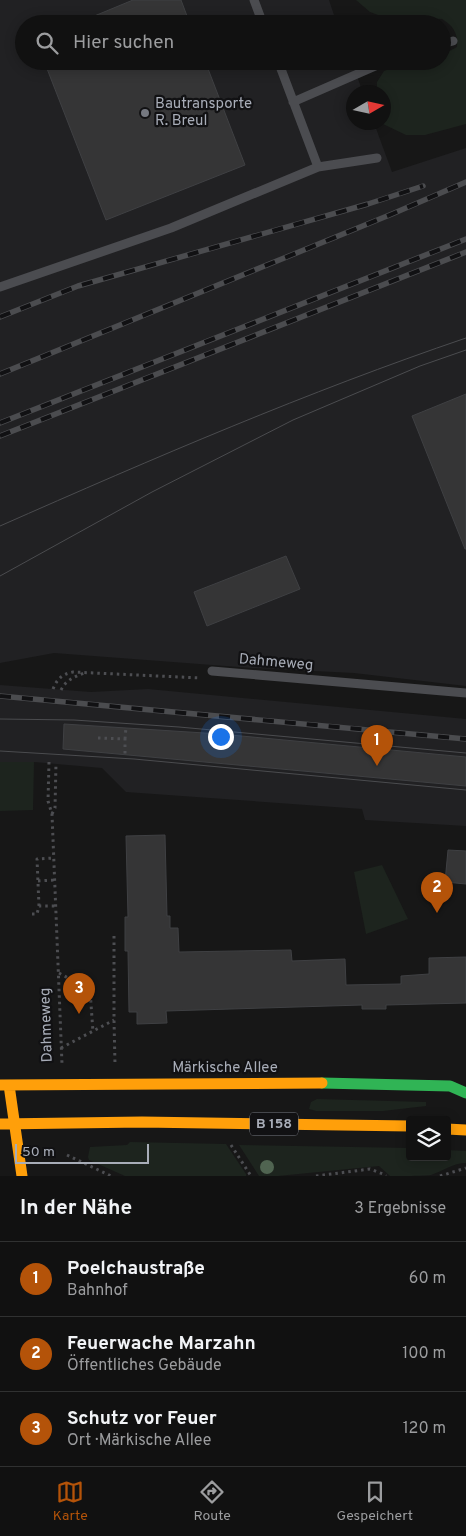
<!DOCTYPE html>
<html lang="de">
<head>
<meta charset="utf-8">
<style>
  :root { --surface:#111; --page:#1a1a1a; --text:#f1f3f6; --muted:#9c9d9f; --line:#303131; --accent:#b45309 }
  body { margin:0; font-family:Overpass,sans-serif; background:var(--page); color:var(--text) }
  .controls { position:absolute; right:15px; bottom:15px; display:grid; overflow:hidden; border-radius:5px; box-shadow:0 2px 12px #0003 }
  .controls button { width:45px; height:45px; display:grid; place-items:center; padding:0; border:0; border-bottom:1px solid var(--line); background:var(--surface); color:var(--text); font:25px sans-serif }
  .compass { position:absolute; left:346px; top:85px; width:45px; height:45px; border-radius:50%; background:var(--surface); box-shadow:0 2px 12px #0003; rotate:81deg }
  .scale { position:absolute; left:15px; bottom:12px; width:134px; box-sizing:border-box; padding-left:5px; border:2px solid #a8adb8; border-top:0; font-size:14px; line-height:18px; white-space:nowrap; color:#a8adb8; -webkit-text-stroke:4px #111113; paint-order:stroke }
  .you { position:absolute; left:220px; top:736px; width:18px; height:18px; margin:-12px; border:4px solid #fff; border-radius:50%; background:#1a73e8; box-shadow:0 0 0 8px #1a73e833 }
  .badge { display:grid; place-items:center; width:32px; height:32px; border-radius:50%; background:var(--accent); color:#fff; font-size:16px; font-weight:700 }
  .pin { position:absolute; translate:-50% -41px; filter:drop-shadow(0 1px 2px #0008) }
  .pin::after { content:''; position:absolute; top:26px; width:18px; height:15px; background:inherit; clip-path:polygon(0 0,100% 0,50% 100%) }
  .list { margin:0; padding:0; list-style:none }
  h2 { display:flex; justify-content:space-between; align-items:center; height:65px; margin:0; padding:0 20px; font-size:21px }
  h2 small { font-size:16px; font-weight:400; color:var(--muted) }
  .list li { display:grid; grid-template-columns:32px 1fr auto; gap:15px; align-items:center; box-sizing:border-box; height:75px; padding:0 20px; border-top:1px solid var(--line) }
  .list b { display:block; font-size:19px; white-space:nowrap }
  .list p { margin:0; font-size:16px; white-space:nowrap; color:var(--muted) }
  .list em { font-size:16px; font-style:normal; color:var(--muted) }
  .icon { flex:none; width:28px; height:28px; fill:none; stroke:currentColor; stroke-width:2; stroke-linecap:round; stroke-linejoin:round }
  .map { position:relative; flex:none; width:466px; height:1176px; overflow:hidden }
  .search { position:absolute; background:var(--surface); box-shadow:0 2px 12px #0003; left:15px; right:15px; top:15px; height:55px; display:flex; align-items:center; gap:12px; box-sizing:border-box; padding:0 18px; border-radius:28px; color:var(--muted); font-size:19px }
  .sheet { height:290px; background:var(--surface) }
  nav { display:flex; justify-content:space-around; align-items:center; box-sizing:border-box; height:70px; border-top:1px solid var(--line); background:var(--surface); font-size:14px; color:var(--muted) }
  nav a { display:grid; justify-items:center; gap:2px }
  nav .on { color:var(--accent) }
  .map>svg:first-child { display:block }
  .built { fill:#212123 }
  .green { fill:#1d241e }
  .building { fill:#353536; stroke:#3f4043 }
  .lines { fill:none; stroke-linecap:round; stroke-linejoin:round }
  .path { stroke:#4d4e52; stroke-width:3; stroke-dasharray:2.5 4; stroke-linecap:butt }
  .lane { stroke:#4b4c50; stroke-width:9 }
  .fast { stroke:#30b455; stroke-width:11 }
  .slow { stroke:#ff9f0a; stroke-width:11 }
  .tram { stroke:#4b4c4f; stroke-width:1 }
  .rail-casing { stroke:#4b4c4f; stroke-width:5.5 }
  .rail { stroke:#111113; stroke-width:4; stroke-dasharray:11; stroke-linecap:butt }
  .tree { fill:#506451 }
  .poi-dot { fill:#757880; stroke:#111113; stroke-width:2 }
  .labels { text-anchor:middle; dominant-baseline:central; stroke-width:4.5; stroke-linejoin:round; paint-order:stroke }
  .shield { fill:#111113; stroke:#7b7e86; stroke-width:1 }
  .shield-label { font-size:14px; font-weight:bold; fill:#a8adb8 }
  .poi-label { font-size:15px; fill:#a8adb8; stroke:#111113; text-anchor:start }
  .street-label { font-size:15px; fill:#a8adb8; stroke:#111113 }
</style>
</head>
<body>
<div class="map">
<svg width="466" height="1176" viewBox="0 0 466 1176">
  <rect width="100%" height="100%" fill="#171717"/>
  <path class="built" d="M0 0H329L337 24H24V61H351L363 92H354V122L374 123 392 172 466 148V686L354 673 252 668 54 653 0 663Z
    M0 685 91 692 148 689 466 719V826L365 820 362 809 126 792 102 768 34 762H0Z"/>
  <path class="green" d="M356 0H466V124L425 135H406L383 124 384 92H377V82L384 71 413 61H442V55L457 47C458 34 454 26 442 19L378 15 370 12Z
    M0 762H34L33 810 0 811Z
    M382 865 408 919 366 934 354 872Z
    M317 1099 426 1102V1106L383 1111H316L309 1109 311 1102Z
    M130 1142 226 1144 246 1174V1176H125L89 1160 88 1157 90 1147 127 1145Z
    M239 1145 410 1148V1157H447V1150L466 1151V1163C453 1163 443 1171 431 1175 423 1176 400 1176 390 1176L379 1166 278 1176H259Z"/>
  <path class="building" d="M133 0H181L190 24H75Z
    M44 61H205L245 165 106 220Z
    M466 394V549H465L412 416Z
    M286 556 300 589 207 626 194 592Z
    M64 724 220 734 466 757V786L63 749Z
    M165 835 167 916H170V928H178L179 952 291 950 292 961 345 959 346 985 401 984V976L429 974V958L466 957V1003L386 1005V1009H362V1005L166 1011 167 1023 137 1024V1012H129L128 951H125V917H128L126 836Z
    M448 850 466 851V884L445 882Z"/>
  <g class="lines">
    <path class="path" d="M53 689C57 679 62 674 73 672L201 678
      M61 690C66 680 74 677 84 673
      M98 738 125 739V754
      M125 739 126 727
      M49 762 48 801 52 814 62 1064
      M52 814 55 808 56 763
      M38 881 55 880
      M39 906 37 859 53 858
      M32 914H37L39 906H56
      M114 936V1020L115 1064
      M59 973 90 990 93 1032
      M61 1048 114 1020
      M231 1145 251 1176
      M67 1155 111 1176
      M316 1176 370 1169 383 1174 386 1176
      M440 1176 466 1168"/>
    <path class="lane" d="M254 0 263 24
      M442 44 453 41
      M278 61 318 167
      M293 102 387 61
      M0 287 171 228 318 167 377 158
      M212 671 466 693"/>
    <path class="fast" d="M322 1083 450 1086 466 1093"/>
    <path class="slow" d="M0 1085 322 1083
      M9 1085 22 1176
      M0 1124 142 1122 410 1126
      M447 1129 466 1130"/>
    <path class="tram" d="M0 526C154 458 307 392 466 338
      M0 576 152 492 293 420 420 366 466 350
      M0 719 74 720 179 727 466 753
      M0 751 134 759 466 790"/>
    <g class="rail-casing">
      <path id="rail" d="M0 317 78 286 368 204 423 186
        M0 374 392 214 466 182
        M0 423 466 239
        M0 436 466 252
        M0 696 466 739"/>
    </g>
    <use href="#rail" class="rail"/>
  </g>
  <circle class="tree" cx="267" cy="1167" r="7"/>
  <circle class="poi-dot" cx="145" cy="113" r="5"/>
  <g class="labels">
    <rect class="shield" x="250" y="1112.5" width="48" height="23" rx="4"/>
    <g class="shield-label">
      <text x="274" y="1124">B 158</text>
    </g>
    <g class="poi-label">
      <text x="155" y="104">Bautransporte<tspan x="155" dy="17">R. Breul</tspan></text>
    </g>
    <g class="street-label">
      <text transform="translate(276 663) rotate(5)">Dahmeweg</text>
      <text transform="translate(47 1025) rotate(-92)">Dahmeweg</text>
      <text x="225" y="1068">Märkische Allee</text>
    </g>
  </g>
</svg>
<div class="controls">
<button><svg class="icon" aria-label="layers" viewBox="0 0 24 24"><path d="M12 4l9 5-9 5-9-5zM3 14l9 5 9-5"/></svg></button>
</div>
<svg class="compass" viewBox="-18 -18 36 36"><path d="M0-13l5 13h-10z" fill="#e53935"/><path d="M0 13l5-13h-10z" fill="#9c9d9f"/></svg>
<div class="scale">50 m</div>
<div class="you"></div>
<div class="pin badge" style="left:377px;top:766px">1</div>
<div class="pin badge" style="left:437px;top:913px">2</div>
<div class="pin badge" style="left:79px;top:1014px">3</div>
<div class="search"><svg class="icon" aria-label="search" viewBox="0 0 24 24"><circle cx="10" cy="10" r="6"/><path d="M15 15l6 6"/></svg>Hier suchen</div>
</div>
<section class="sheet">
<h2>In der Nähe<small>3 Ergebnisse</small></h2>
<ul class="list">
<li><span class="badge">1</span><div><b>Poelchaustraße</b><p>Bahnhof</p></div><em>60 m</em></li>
<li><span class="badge">2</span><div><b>Feuerwache Marzahn</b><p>Öffentliches Gebäude</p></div><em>100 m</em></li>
<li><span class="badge">3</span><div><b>Schutz vor Feuer</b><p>Ort · Märkische Allee</p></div><em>120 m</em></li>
</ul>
</section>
<nav>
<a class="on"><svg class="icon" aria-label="map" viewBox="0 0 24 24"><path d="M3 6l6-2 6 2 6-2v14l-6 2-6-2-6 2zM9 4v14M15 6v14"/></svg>Karte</a>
<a><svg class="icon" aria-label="directions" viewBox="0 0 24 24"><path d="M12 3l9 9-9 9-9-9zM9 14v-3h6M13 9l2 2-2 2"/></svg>Route</a>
<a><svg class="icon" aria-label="saved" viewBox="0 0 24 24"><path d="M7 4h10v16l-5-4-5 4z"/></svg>Gespeichert</a>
</nav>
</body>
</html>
